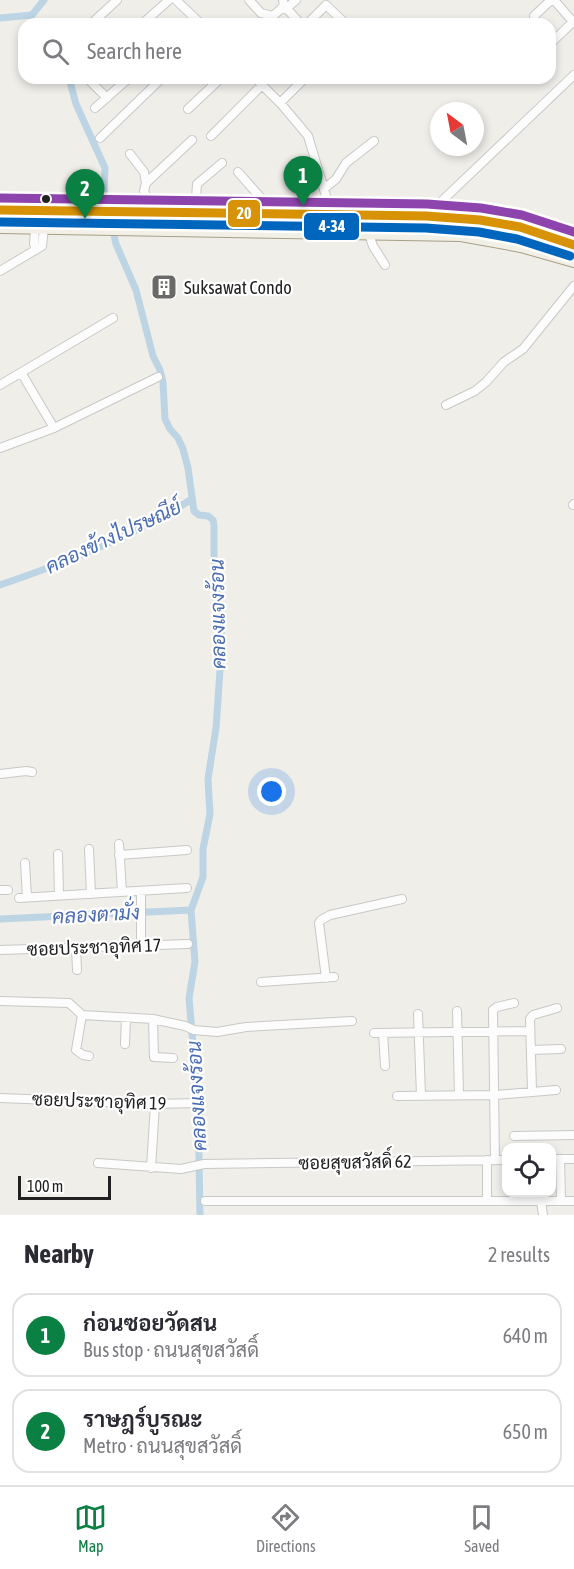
<!DOCTYPE html>
<html lang="en">
<head>
<meta charset="utf-8">
<style>
  :root { --surface:#fff; --page:#f7f7f7; --text:#2b2b33; --muted:#7c7c81; --line:#e1e1e2; --accent:#0b8043 }
  body { margin:0; font-family:"Asap Condensed",Sarabun,sans-serif; background:var(--page); color:var(--text) }
  .controls { position:absolute; right:18px; bottom:18px; display:grid; overflow:hidden; border-radius:12px; box-shadow:0 3px 9px #0003 }
  .controls button { width:54px; height:54px; display:grid; place-items:center; padding:0; border:0; border-bottom:2px solid var(--line); background:var(--surface); color:var(--text); font:30px sans-serif }
  .compass { position:absolute; left:430px; top:102px; width:54px; height:54px; border-radius:50%; background:var(--surface); box-shadow:0 3px 9px #0003; rotate:328deg }
  .scale { position:absolute; left:18px; bottom:15px; width:93px; box-sizing:border-box; padding-left:6px; border:3px solid #212121; border-top:0; font-size:16px; line-height:21px; white-space:nowrap; color:#212121; -webkit-text-stroke:4px #fff; paint-order:stroke }
  .you { position:absolute; left:272px; top:792px; width:21px; height:21px; margin:-15px; border:4px solid #fff; border-radius:50%; background:#1a73e8; box-shadow:0 0 0 9px #1a73e833 }
  .badge { display:grid; place-items:center; width:39px; height:39px; border-radius:50%; background:var(--accent); color:#fff; font-size:20px; font-weight:700 }
  .pin { position:absolute; translate:-50% -50px; filter:drop-shadow(0 2px 3px #0008) }
  .pin::after { content:''; position:absolute; top:32px; width:21px; height:18px; background:inherit; clip-path:polygon(0 0,100% 0,50% 100%) }
  .list { margin:0; padding:0; list-style:none }
  h2 { display:flex; justify-content:space-between; align-items:center; height:78px; margin:0; padding:0 24px; font-size:26px }
  h2 small { font-size:20px; font-weight:400; color:var(--muted) }
  .list li { display:grid; grid-template-columns:39px 1fr auto; gap:18px; align-items:center; box-sizing:border-box; height:84px; margin:0 12px 12px; padding:0 12px; border:2px solid var(--line); border-radius:18px }
  .list b { display:block; font-size:22px; white-space:nowrap }
  .list p { margin:0; font-size:20px; white-space:nowrap; color:var(--muted) }
  .list em { font-size:20px; font-style:normal; color:var(--muted) }
  .icon { flex:none; width:33px; height:33px; fill:none; stroke:currentColor; stroke-width:2; stroke-linecap:round; stroke-linejoin:round }
  .map { position:relative; flex:none; width:574px; height:1215px; overflow:hidden }
  .search { position:absolute; background:var(--surface); box-shadow:0 3px 9px #0003; left:18px; right:18px; top:18px; height:66px; display:flex; align-items:center; gap:15px; box-sizing:border-box; padding:0 21px; border-radius:18px; color:var(--muted); font-size:22px }
  .sheet { height:270px; background:var(--surface) }
  nav { display:flex; justify-content:space-around; align-items:center; box-sizing:border-box; height:84px; border-top:2px solid var(--line); background:var(--surface); font-size:16px; color:var(--muted) }
  nav a { display:grid; justify-items:center; gap:3px }
  nav .on { color:var(--accent) }
  .map>svg:first-child { display:block }
  .lines { fill:none; stroke-linecap:round; stroke-linejoin:round }
  .canal { stroke:#bcd4e3; stroke-width:7 }
  .minor-casing { stroke:#c8c8c5; stroke-width:10 }
  .primary-casing { stroke:#a6a085; stroke-width:14 }
  .minor { stroke:#fdfcfc; stroke-width:8 }
  .primary { stroke:#f2efe6; stroke-width:12 }
  .bus-1-casing { stroke:#fff; stroke-width:14 }
  .bus-2-casing { stroke:#fff; stroke-width:14 }
  .bus-3-casing { stroke:#fff; stroke-width:14 }
  .bus-1 { stroke:#d79205; stroke-width:9 }
  .bus-2 { stroke:#0065bd; stroke-width:9 }
  .bus-3 { stroke:#8e44ad; stroke-width:9 }
  .bus-dot { fill:#212121; stroke:#fff; stroke-width:2 }
  .labels { text-anchor:middle; dominant-baseline:central; stroke-width:4.5; stroke-linejoin:round; paint-order:stroke }
  .poi-label { font-size:18px; fill:#212121; stroke:#fff; text-anchor:start }
  .street-label { font-size:18px; fill:#212121; stroke:#fff }
  .water-label { font-size:20px; font-style:italic; fill:#496cb4; stroke:#fff }
  .line-badge { stroke:#fff; stroke-width:2 }
  .badge-label { font-size:16px; text-anchor:middle; font-weight:bold; fill:#fff }
</style>
</head>
<body>
<div class="map">
<svg width="574" height="1215" viewBox="0 0 574 1215">
  <rect width="100%" height="100%" fill="#efeee9"/>
  <g class="lines">
    <path class="canal" d="M32 15 44 0
      M0 18 32 15
      M69 78 76 104 105 168 104 190 116 244 136 290 153 356 160 370 163 382 165 419 170 429 178 438 183 449 188 468 194 511 199 515 208 516 213 520 214 526V560L222 642 216 728 208 779 210 814 203 849V877L191 910 195 962 189 998 198 1103 200 1215
      M0 585C67 562 132 537 192 499
      M0 919 191 910"/>
    <g class="minor-casing">
      <path id="minor" d="M176 0 201 24
        M249 0 261 13 273 16 284 6 283 0
        M554 0 574 23
        M284 6 301 24
        M286 9 296 0
        M534 16 551 0
        M91 24 117 0
        M142 24 169 0
        M307 24 326 5 346 24
        M554 40 574 21
        M255 78 282 105 308 136 332 216
        M88 79 107 98
        M280 103 305 78
        M95 108 129 78
        M188 109 221 78
        M211 136 262 85
        M100 138 162 78
        M130 154 144 172 146 183 144 191 153 213
        M238 172 276 215
        M146 183 192 140
        M324 189 336 179 346 163 374 141
        M195 214 197 184 222 163
        M426 216 574 75
        M35 228 34 244 36 250
        M369 234 373 246 385 265
        M0 271 42 246 44 228
        M22 374 54 428
        M0 385 113 318
        M446 405 475 391 486 382 504 362 523 349 574 286
        M0 448 54 428 158 377
        M573 505 574 504
        M0 774 26 771 32 772
        M119 844 122 892
        M89 849 91 894
        M58 854 59 895
        M119 855 187 850
        M25 863 27 897
        M0 890H8
        M19 898 187 888
        M141 945V891
        M76 947 77 970
        M0 950 188 944
        M326 978 319 923 321 920 330 915 402 899
        M261 982 334 977
        M0 1001 69 1003 82 1015 153 1019 185 1026 194 1030 217 1032 246 1027 352 1021
        M457 1011 459 1095
        M418 1014 421 1095
        M82 1015 76 1050 83 1055 89 1056
        M153 1019 154 1057 173 1058
        M374 1033 530 1031
        M383 1033 385 1066
        M125 1044 126 1018
        M531 1050 561 1049
        M532 1091 530 1019 533 1015 557 1008
        M397 1096 496 1095 556 1090
        M0 1098 155 1104 198 1103
        M514 1136 574 1135
        M552 1159H574
        M560 1159 561 1201H574
        M487 1160V1197
        M495 1160 493 1010 497 1007 514 1003
        M98 1163 181 1169 204 1164 506 1160
        M151 1168 155 1104
        M205 1201H561
        M541 1201 543 1215"/>
    </g>
    <g class="primary-casing">
      <path id="primary" d="M0 210 276 215 426 216 480 220 520 227 574 245
        M0 227 461 235 521 246 574 261"/>
    </g>
    <use href="#minor" class="minor"/>
    <use href="#primary" class="primary"/>
    <g class="bus-1-casing">
      <path id="bus-1" d="M0 210 426 216 480 220 520 227 574 245"/>
    </g>
    <g class="bus-2-casing">
      <path id="bus-2" d="M0 222 426 228 479 232 517 239 570 256"/>
    </g>
    <g class="bus-3-casing">
      <path id="bus-3" d="M0 198 427 204 481 208 522 215 574 232"/>
    </g>
    <use href="#bus-1" class="bus-1"/>
    <use href="#bus-2" class="bus-2"/>
    <use href="#bus-3" class="bus-3"/>
  </g>
  <defs>
    <g id="building-square" transform="scale(1.35)"><rect x="-9" y="-9" width="18" height="18" rx="4" fill="#696967" stroke="#fff"/><path d="M-4-6H4V6H1V3H-1V6H-4ZM-2.5-4.3h1.7v1.8h-1.7ZM.8-4.3h1.7v1.8H.8ZM-2.5-1h1.7V.8h-1.7ZM.8-1h1.7V.8H.8Z" fill="#fff"/></g>
  </defs>
  <g fill-rule="evenodd">
    <use href="#building-square" x="164" y="287"/>
  </g>
  <circle class="bus-dot" cx="46" cy="199" r="5"/>
  <g class="labels">
    <g class="poi-label">
      <text x="184" y="287">Suksawat Condo</text>
    </g>
    <g class="street-label">
      <text transform="translate(94 947) rotate(-2)">ซอยประชาอุทิศ 17</text>
      <text transform="translate(99 1101) rotate(2)">ซอยประชาอุทิศ 19</text>
      <text transform="translate(355 1162) rotate(-1)">ซอยสุขสวัสดิ์ 62</text>
    </g>
    <g class="water-label">
      <text transform="translate(113 536) rotate(-25)">คลองข้างไปรษณีย์</text>
      <text transform="translate(217 614) rotate(-91)">คลองแจงร้อน</text>
      <text transform="translate(96 914) rotate(-3)">คลองตามั่ง</text>
      <text transform="translate(196 1096) rotate(-93)">คลองแจงร้อน</text>
    </g>
  </g>
  <g class="line-badge">
    <rect x="227" y="199" width="34" height="29" rx="6" fill="#d79205"/>
    <rect x="303" y="212" width="57" height="29" rx="6" fill="#0065bd"/>
  </g>
  <g class="badge-label">
    <text x="244" y="219">20</text>
    <text x="332" y="232">4-34</text>
  </g>
</svg>
<div class="controls">
<button><svg class="icon" aria-label="locate" viewBox="0 0 24 24"><circle cx="12" cy="12" r="6"/><path d="M12 2v4M12 18v4M2 12h4M18 12h4"/></svg></button>
</div>
<svg class="compass" viewBox="-18 -18 36 36"><path d="M0-13l5 13h-10z" fill="#e53935"/><path d="M0 13l5-13h-10z" fill="#7c7c81"/></svg>
<div class="scale">100 m</div>
<div class="you"></div>
<div class="pin badge" style="left:303px;top:206px">1</div>
<div class="pin badge" style="left:85px;top:219px">2</div>
<div class="search"><svg class="icon" aria-label="search" viewBox="0 0 24 24"><circle cx="10" cy="10" r="6"/><path d="M15 15l6 6"/></svg>Search here</div>
</div>
<section class="sheet">
<h2>Nearby<small>2 results</small></h2>
<ul class="list">
<li><span class="badge">1</span><div><b>ก่อนซอยวัดสน</b><p>Bus stop · ถนนสุขสวัสดิ์</p></div><em>640 m</em></li>
<li><span class="badge">2</span><div><b>ราษฎร์บูรณะ</b><p>Metro · ถนนสุขสวัสดิ์</p></div><em>650 m</em></li>
</ul>
</section>
<nav>
<a class="on"><svg class="icon" aria-label="map" viewBox="0 0 24 24"><path d="M3 6l6-2 6 2 6-2v14l-6 2-6-2-6 2zM9 4v14M15 6v14"/></svg>Map</a>
<a><svg class="icon" aria-label="directions" viewBox="0 0 24 24"><path d="M12 3l9 9-9 9-9-9zM9 14v-3h6M13 9l2 2-2 2"/></svg>Directions</a>
<a><svg class="icon" aria-label="saved" viewBox="0 0 24 24"><path d="M7 4h10v16l-5-4-5 4z"/></svg>Saved</a>
</nav>
</body>
</html>
